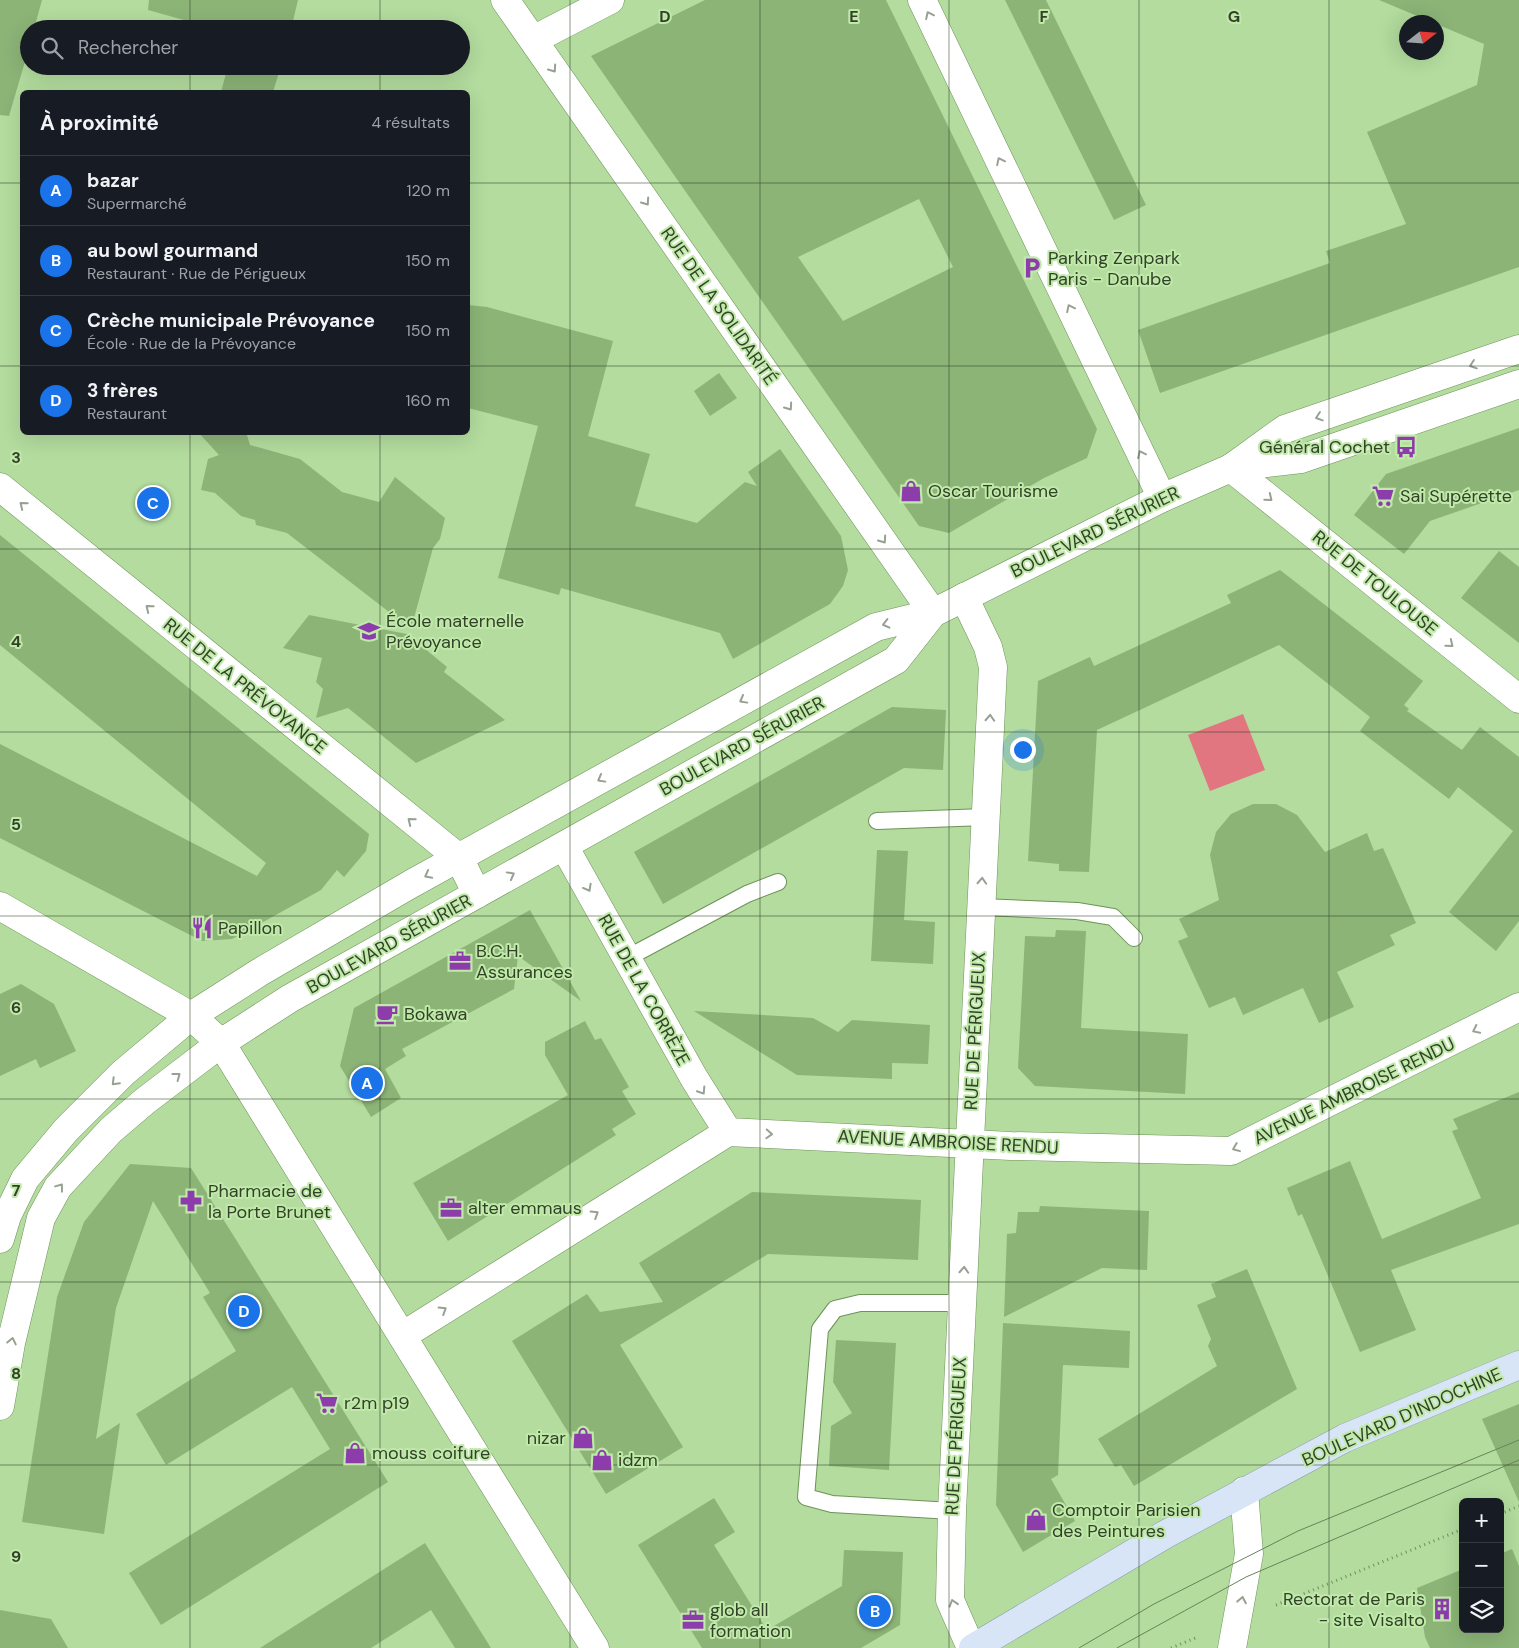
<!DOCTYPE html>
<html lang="fr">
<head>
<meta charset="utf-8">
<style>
  :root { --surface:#171b24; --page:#242831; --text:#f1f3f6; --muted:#9ea1a6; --line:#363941; --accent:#1a73e8 }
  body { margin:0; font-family:"DM Sans",sans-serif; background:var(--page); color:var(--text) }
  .controls { position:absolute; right:15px; bottom:15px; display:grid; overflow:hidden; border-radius:8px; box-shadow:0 5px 20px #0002 }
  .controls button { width:45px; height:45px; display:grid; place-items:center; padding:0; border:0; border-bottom:1px solid var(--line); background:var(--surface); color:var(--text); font:25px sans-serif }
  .compass { position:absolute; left:1399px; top:15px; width:45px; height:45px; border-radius:50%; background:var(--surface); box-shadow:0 5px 20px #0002; rotate:73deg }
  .you { position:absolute; left:1022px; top:749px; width:18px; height:18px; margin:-12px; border:4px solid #fff; border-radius:50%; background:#1a73e8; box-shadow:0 0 0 8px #1a73e833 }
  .badge { display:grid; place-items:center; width:32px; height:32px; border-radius:50%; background:var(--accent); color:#fff; font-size:16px; font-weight:700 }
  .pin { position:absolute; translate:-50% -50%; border:2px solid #fff; box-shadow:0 1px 5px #0006 }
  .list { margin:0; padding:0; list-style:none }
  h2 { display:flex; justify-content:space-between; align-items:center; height:65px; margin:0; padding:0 20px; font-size:21px }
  h2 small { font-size:16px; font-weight:400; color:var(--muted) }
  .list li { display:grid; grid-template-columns:32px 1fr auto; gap:15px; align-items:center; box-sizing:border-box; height:70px; padding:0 20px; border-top:1px solid var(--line) }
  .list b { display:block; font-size:19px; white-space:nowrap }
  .list p { margin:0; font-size:16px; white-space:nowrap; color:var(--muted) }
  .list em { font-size:16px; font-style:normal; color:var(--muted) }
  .icon { flex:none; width:28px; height:28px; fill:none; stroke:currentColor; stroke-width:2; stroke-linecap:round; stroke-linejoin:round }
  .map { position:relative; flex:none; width:1519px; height:1648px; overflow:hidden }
  .search { position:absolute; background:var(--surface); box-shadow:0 5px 20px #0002; left:20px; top:20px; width:450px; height:55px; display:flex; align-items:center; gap:12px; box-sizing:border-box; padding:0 18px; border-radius:28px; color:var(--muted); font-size:19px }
  .panel { position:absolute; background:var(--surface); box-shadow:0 5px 20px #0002; left:20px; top:90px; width:450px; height:345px; border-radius:8px }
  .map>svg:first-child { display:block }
  .green { fill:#e27680 }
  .building { fill:#8cb477; fill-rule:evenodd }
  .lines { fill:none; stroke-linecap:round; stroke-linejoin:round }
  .lane-casing { stroke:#6d9358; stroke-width:18 }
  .street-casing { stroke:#6d9358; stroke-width:29 }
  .secondary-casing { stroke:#6d9358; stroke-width:29 }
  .primary-casing { stroke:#8ba0ab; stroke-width:29 }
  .path { stroke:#728f63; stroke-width:3; stroke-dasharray:1 4; stroke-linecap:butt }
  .lane { stroke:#fff; stroke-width:16 }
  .street { stroke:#fff; stroke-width:28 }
  .secondary { stroke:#fff; stroke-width:28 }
  .primary { stroke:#d7e5f7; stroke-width:28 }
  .tram { stroke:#68845a; stroke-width:1 }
  .oneway { stroke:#98a094 }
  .grid { fill:none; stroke:#314228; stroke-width:1; stroke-opacity:0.55 }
  .labels { text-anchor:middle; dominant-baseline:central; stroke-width:4; stroke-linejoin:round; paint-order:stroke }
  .poi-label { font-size:18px; fill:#314228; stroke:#c0e9aa; text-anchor:start }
  .street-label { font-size:18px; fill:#314228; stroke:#c0e9aa }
  .grid-label { font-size:16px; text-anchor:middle; font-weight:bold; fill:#314228; stroke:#c0e9aa; stroke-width:4; stroke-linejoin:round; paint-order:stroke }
</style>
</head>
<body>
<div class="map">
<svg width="1519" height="1648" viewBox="0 0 1519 1648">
  <rect width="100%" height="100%" fill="#b3dc9e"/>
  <path class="green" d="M1243 714 1265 770 1210 791 1188 735Z"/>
  <path class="building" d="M0 0H42L34 29H29V48L9 116 0 115Z
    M149 0H298L291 29H216L148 10Z
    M705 0H886L1097 429 1087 458 1044 478 949 533 919 526 591 56ZM919 199 953 267 843 321 798 257Z
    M1005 0H1046L1146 205 1114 220Z
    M1379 0H1519V267L1160 393 1138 330 1330 263 1326 251 1406 224 1367 132 1477 85 1484 44Z
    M228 66H281L273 92H221Z
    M468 305 487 307 613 341 588 436 650 454 635 506 697 523 745 482 757 486 748 472 780 449 841 536 848 570 843 586 830 604 733 659 720 633 561 588 559 595 498 578 538 426 468 408Z
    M719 373 737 398 710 416 694 391Z
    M1519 428V490L1430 521 1404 554 1354 515 1386 474Z
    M198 432H246L250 445 300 459 342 492 379 502 395 477 445 518 440 539 433 548 411 629 287 533 256 525 255 520 241 516 215 493 201 490 208 459 219 455Z
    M0 535 369 834 366 851 344 877 337 870 321 890 232 939 202 941 0 838V744L257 876 266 863 0 645Z
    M1499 551 1519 567V643L1461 598Z
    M1280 570 1423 681 1404 705 1409 709 1407 711 1462 750 1480 727 1519 757V921L1496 951 1449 912 1513 831 1458 787 1449 799 1360 731 1370 717 1279 645 1097 730 1089 872 1059 871V864L1028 861 1038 681 1090 657 1094 666 1231 603 1227 595Z
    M309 615 407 634 447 667 444 672 505 720 416 763 348 708 316 718 323 689 316 682 322 658 283 648Z
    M892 707 946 710 943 770 904 768 663 904 634 852Z
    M1253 804H1276L1297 815 1325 852 1367 833 1374 851 1383 848 1416 923 1390 935 1395 945 1337 972 1354 1007 1319 1023 1303 988 1243 1015 1235 997 1209 1008 1178 941 1188 937 1179 919 1219 900 1210 855 1216 832 1231 814Z
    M877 850 908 851 904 920 935 922 933 964 871 961Z
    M530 910 581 1001 518 956 514 989 402 1049 406 1056 385 1069 401 1098 371 1117 340 1066 354 1008Z
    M1056 930 1086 931 1081 1028 1188 1034 1185 1094 1035 1086 1018 1068 1025 936 1055 937Z
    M21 984 54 1004 76 1051 40 1068 36 1059 0 1076V994Z
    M694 1011 813 1018 838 1032 852 1020 930 1025 928 1064 892 1063V1079L797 1075Z
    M585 1021 595 1040 601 1038 629 1087 622 1091 636 1114 612 1129 616 1135 448 1241 413 1183 568 1095 545 1055V1042Z
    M1519 1092V1224L1391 1270 1416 1330 1360 1352 1302 1214 1298 1216 1287 1188 1350 1161 1382 1239 1481 1198 1452 1131 1458 1129 1453 1119Z
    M130 1164 191 1168 388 1482 161 1625 129 1573 330 1449 292 1387 166 1465 136 1414 236 1351 203 1297 210 1293 153 1201 116 1308 96 1439 120 1423 104 1534 22 1522 57 1297 84 1222Z
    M752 1192 921 1200 918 1260 768 1254 620 1345 683 1447 606 1494 512 1341 587 1294 600 1312 663 1302 639 1263Z
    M1040 1206 1149 1211 1147 1270 1102 1268 1004 1317 1007 1234 1016 1233 1018 1212H1039Z
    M1247 1269 1297 1389 1134 1486 1121 1465 1115 1467 1098 1439 1217 1366 1208 1346 1211 1339 1197 1305 1216 1297 1211 1284Z
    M1003 1323 1130 1331 1129 1368 1063 1365 1058 1475 1051 1479 1075 1521 1023 1552 996 1505Z
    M836 1340 896 1343 889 1470 829 1466 831 1426 852 1413 833 1382Z
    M1519 1404V1502L1482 1419Z
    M714 1498 735 1532 714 1545 767 1630 842 1586 844 1550 903 1552 900 1625 861 1648H702L638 1545Z
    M425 1543 491 1648H455L431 1610 371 1648H260Z
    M1512 1549 1519 1566V1648H1430L1425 1637 1417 1588 1463 1569V1629H1500V1554Z
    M0 1610 51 1619 68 1648H0Z"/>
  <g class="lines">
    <g class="lane-casing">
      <path id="lane" d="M877 821 985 817
        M981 907 1077 911 1113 917 1134 938
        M627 958 747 894 778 882
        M952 1511 832 1504 806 1497 820 1329 835 1309 860 1303H962"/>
    </g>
    <g class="street-casing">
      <path id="street" d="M505 0 933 613
        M922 0 1162 498
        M533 40 610 0
        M1231 468 1519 699
        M0 487 459 858 477 894
        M964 597 988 647 993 667 952 1511 950 1600 971 1648
        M564 846 694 1078 728 1132
        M0 906 191 1016 221 1043 595 1648
        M402 1336 728 1132 1011 1146 1231 1151 1519 1007
        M1232 1648 1249 1554 1244 1491"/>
    </g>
    <g class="secondary-casing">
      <path id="secondary" d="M1234 467 1301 459 1519 384
        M0 1239 7 1216 25 1179 66 1130 123 1073 191 1016 260 972 411 884 876 627 933 613 1162 498 1231 468 1285 429 1519 349
        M0 1406 11 1343 41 1218 58 1187 111 1130 145 1101 221 1043 289 999 896 660 933 613"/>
    </g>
    <g class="primary-casing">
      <path id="primary" d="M973 1648 1166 1534 1345 1438 1519 1365"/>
    </g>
    <path class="path" d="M1500 1514 1519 1506
      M1276 1605 1463 1529
      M1171 1648 1198 1637"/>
    <use href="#lane" class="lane"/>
    <use href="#street" class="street"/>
    <use href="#secondary" class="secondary"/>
    <use href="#primary" class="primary"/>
    <path class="tram" d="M1079 1648 1154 1604 1298 1531 1519 1440
      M1117 1648 1246 1577 1519 1460"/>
  </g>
  <defs><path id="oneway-chevron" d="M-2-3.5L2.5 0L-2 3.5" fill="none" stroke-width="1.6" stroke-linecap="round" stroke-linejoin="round" transform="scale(1.25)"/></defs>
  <g class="oneway">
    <use href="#oneway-chevron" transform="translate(929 15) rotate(-116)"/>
    <use href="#oneway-chevron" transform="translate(553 69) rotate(55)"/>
    <use href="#oneway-chevron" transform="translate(1000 161) rotate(-116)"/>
    <use href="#oneway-chevron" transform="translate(646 202) rotate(55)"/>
    <use href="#oneway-chevron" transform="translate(1070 308) rotate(-116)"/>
    <use href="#oneway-chevron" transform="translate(1473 365) rotate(161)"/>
    <use href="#oneway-chevron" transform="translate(789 407) rotate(55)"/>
    <use href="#oneway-chevron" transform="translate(1319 417) rotate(161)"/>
    <use href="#oneway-chevron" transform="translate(1141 454) rotate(-116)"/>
    <use href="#oneway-chevron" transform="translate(1269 498) rotate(39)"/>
    <use href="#oneway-chevron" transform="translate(23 505) rotate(-141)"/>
    <use href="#oneway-chevron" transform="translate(883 540) rotate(55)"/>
    <use href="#oneway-chevron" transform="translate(149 608) rotate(-141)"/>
    <use href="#oneway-chevron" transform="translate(886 624) rotate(166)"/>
    <use href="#oneway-chevron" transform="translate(1450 644) rotate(39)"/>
    <use href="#oneway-chevron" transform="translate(743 700) rotate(151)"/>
    <use href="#oneway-chevron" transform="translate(990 718) rotate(-87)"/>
    <use href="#oneway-chevron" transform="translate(601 779) rotate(151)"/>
    <use href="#oneway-chevron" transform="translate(411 821) rotate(-141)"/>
    <use href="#oneway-chevron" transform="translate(428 875) rotate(152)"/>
    <use href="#oneway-chevron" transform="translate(511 875) rotate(-29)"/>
    <use href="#oneway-chevron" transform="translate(982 881) rotate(-87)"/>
    <use href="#oneway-chevron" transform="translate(588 888) rotate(61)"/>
    <use href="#oneway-chevron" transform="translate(1476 1030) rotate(154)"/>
    <use href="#oneway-chevron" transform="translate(177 1076) rotate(-37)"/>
    <use href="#oneway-chevron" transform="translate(115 1082) rotate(135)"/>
    <use href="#oneway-chevron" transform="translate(702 1091) rotate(57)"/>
    <use href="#oneway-chevron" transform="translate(769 1134) rotate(3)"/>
    <use href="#oneway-chevron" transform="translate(1236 1148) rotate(158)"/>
    <use href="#oneway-chevron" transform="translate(60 1187) rotate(-53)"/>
    <use href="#oneway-chevron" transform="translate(595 1214) rotate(-32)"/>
    <use href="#oneway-chevron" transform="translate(964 1270) rotate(-87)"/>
    <use href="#oneway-chevron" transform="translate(443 1310) rotate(-32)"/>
    <use href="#oneway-chevron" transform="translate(12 1341) rotate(-78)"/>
    <use href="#oneway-chevron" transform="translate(1242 1600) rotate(-79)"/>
    <use href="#oneway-chevron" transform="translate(953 1603) rotate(-107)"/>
  </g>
  <path class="grid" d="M190 0V29M380 0V29M570 0V1648M760 0V1648M949 0V1648M1139 0V1648M1329 0V1648M190 66V92M380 66V92M0 183H22M468 183H1519M0 366H22M468 366H1519M190 432V1648M380 432V1648M0 549H1519M0 732H1519M0 916H1519M0 1099H1519M0 1282H1519M0 1465H1519"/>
  <defs>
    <g id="parking-bare" transform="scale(1.725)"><path d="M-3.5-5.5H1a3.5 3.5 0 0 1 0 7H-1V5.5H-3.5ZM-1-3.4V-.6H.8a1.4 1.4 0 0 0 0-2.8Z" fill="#8c3cab" stroke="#c0e9aa" stroke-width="2.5" paint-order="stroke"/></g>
    <g id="bus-bare" transform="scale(1.725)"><path d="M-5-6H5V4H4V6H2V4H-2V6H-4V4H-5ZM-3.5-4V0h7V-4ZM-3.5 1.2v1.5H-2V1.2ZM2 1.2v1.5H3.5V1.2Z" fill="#8c3cab" stroke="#c0e9aa" stroke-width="2.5" paint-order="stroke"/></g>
    <g id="shop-bare" transform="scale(1.725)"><path d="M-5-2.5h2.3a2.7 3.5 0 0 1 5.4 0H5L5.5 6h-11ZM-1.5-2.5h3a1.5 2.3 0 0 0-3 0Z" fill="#8c3cab" stroke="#c0e9aa" stroke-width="2.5" paint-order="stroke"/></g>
    <g id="supermarket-bare" transform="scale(1.725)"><path d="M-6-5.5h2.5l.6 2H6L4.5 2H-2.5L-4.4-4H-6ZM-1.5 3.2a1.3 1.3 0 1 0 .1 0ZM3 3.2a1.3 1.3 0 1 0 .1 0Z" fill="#8c3cab" stroke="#c0e9aa" stroke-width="2.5" paint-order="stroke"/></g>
    <g id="school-bare" transform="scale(1.725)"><path d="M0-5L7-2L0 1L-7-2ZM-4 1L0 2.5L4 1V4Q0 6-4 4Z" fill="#8c3cab" stroke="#c0e9aa" stroke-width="2.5" paint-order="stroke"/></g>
    <g id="restaurant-bare" transform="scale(1.725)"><path d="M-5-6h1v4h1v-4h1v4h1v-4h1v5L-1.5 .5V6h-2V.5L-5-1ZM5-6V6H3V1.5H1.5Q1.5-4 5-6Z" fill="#8c3cab" stroke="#c0e9aa" stroke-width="2.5" paint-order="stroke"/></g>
    <g id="office-bare" transform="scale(1.725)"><path d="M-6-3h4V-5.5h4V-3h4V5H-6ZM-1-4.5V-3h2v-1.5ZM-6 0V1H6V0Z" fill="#8c3cab" stroke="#c0e9aa" stroke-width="2.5" paint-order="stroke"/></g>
    <g id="cafe-bare" transform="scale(1.725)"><path d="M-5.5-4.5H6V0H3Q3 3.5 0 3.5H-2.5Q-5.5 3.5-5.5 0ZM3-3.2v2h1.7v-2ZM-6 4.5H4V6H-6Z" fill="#8c3cab" stroke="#c0e9aa" stroke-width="2.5" paint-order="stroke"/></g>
    <g id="pharmacy-bare" transform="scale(1.725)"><path d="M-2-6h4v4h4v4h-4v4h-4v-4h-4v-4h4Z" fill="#8c3cab" stroke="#c0e9aa" stroke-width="2.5" paint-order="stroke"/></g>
    <g id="building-bare" transform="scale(1.725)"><path d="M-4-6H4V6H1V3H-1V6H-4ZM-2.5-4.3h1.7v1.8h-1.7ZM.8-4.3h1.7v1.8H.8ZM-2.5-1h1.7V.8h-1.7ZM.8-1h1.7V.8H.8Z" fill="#8c3cab" stroke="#c0e9aa" stroke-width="2.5" paint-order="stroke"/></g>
  </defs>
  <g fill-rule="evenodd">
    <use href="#parking-bare" x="1032" y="268"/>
    <use href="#bus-bare" x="1406" y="447"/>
    <use href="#shop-bare" x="911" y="491"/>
    <use href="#supermarket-bare" x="1383" y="496"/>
    <use href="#school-bare" x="369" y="631"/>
    <use href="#restaurant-bare" x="202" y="928"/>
    <use href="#office-bare" x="460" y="961"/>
    <use href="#cafe-bare" x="387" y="1014"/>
    <use href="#pharmacy-bare" x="191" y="1201"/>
    <use href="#office-bare" x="451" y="1208"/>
    <use href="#supermarket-bare" x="327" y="1403"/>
    <use href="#shop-bare" x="583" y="1438"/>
    <use href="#shop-bare" x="355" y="1453"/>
    <use href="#shop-bare" x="602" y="1460"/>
    <use href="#shop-bare" x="1036" y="1520"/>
    <use href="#building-bare" x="1442" y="1609"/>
    <use href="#office-bare" x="693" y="1620"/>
  </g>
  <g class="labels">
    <g class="poi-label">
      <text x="1048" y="258">Parking Zenpark<tspan x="1048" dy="21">Paris - Danube</tspan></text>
      <text x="1390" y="447" text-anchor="end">Général Cochet</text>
      <text x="928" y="491">Oscar Tourisme</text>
      <text x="1400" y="496">Sai Supérette</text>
      <text x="386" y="621">École maternelle<tspan x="386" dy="21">Prévoyance</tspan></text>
      <text x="218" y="928">Papillon</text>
      <text x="476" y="951">B.C.H.<tspan x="476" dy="21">Assurances</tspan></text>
      <text x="404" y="1014">Bokawa</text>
      <text x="208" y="1191">Pharmacie de<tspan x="208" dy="21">la Porte Brunet</tspan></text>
      <text x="468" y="1208">alter emmaus</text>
      <text x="344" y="1403">r2m p19</text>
      <text x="566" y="1438" text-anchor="end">nizar</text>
      <text x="372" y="1453">mouss coifure</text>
      <text x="618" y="1460">idzm</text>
      <text x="1052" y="1510">Comptoir Parisien<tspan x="1052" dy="21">des Peintures</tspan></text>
      <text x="1425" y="1599" text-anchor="end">Rectorat de Paris<tspan x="1425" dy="21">- site Visalto</tspan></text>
      <text x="710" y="1610">glob all<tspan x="710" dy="21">formation</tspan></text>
    </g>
    <g class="street-label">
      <text transform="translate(719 306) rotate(55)">RUE DE LA SOLIDARITÉ</text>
      <text transform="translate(1095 532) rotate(-26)">BOULEVARD SÉRURIER</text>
      <text transform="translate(1375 583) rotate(39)">RUE DE TOULOUSE</text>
      <text transform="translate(245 686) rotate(39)">RUE DE LA PRÉVOYANCE</text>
      <text transform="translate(742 746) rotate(-29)">BOULEVARD SÉRURIER</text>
      <text transform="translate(389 944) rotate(-29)">BOULEVARD SÉRURIER</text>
      <text transform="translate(644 990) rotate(61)">RUE DE LA CORRÈZE</text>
      <text transform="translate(975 1031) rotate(-87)">RUE DE PÉRIGUEUX</text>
      <text transform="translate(1354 1091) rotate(-26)">AVENUE AMBROISE RENDU</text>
      <text transform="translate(948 1142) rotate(3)">AVENUE AMBROISE RENDU</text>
      <text transform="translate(1402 1417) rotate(-24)">BOULEVARD D'INDOCHINE</text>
      <text transform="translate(956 1436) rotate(-87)">RUE DE PÉRIGUEUX</text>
    </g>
  </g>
  <g class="grid-label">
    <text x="665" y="22">D</text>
    <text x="854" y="22">E</text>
    <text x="1044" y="22">F</text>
    <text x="1234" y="22">G</text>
    <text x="16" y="463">3</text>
    <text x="16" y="647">4</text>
    <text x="16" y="830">5</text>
    <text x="16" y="1013">6</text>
    <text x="16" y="1196">7</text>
    <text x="16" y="1379">8</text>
    <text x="16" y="1562">9</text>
  </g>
</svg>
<div class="controls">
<button>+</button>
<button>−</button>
<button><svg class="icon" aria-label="layers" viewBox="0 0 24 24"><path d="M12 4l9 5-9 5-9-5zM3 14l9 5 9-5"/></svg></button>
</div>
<svg class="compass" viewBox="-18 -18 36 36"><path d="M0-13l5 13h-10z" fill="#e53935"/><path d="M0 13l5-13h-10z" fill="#9ea1a6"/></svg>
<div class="you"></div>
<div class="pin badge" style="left:367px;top:1083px">A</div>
<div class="pin badge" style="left:875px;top:1611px">B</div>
<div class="pin badge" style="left:153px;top:503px">C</div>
<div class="pin badge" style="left:244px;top:1311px">D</div>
<div class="search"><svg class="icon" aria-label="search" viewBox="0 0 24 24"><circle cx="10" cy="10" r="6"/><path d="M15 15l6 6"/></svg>Rechercher</div>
<section class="panel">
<h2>À proximité<small>4 résultats</small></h2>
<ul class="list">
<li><span class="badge">A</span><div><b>bazar</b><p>Supermarché</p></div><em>120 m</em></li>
<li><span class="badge">B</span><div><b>au bowl gourmand</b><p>Restaurant · Rue de Périgueux</p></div><em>150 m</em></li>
<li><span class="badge">C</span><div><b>Crèche municipale Prévoyance</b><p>École · Rue de la Prévoyance</p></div><em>150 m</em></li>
<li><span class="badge">D</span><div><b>3 frères</b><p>Restaurant</p></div><em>160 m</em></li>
</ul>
</section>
</div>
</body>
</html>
